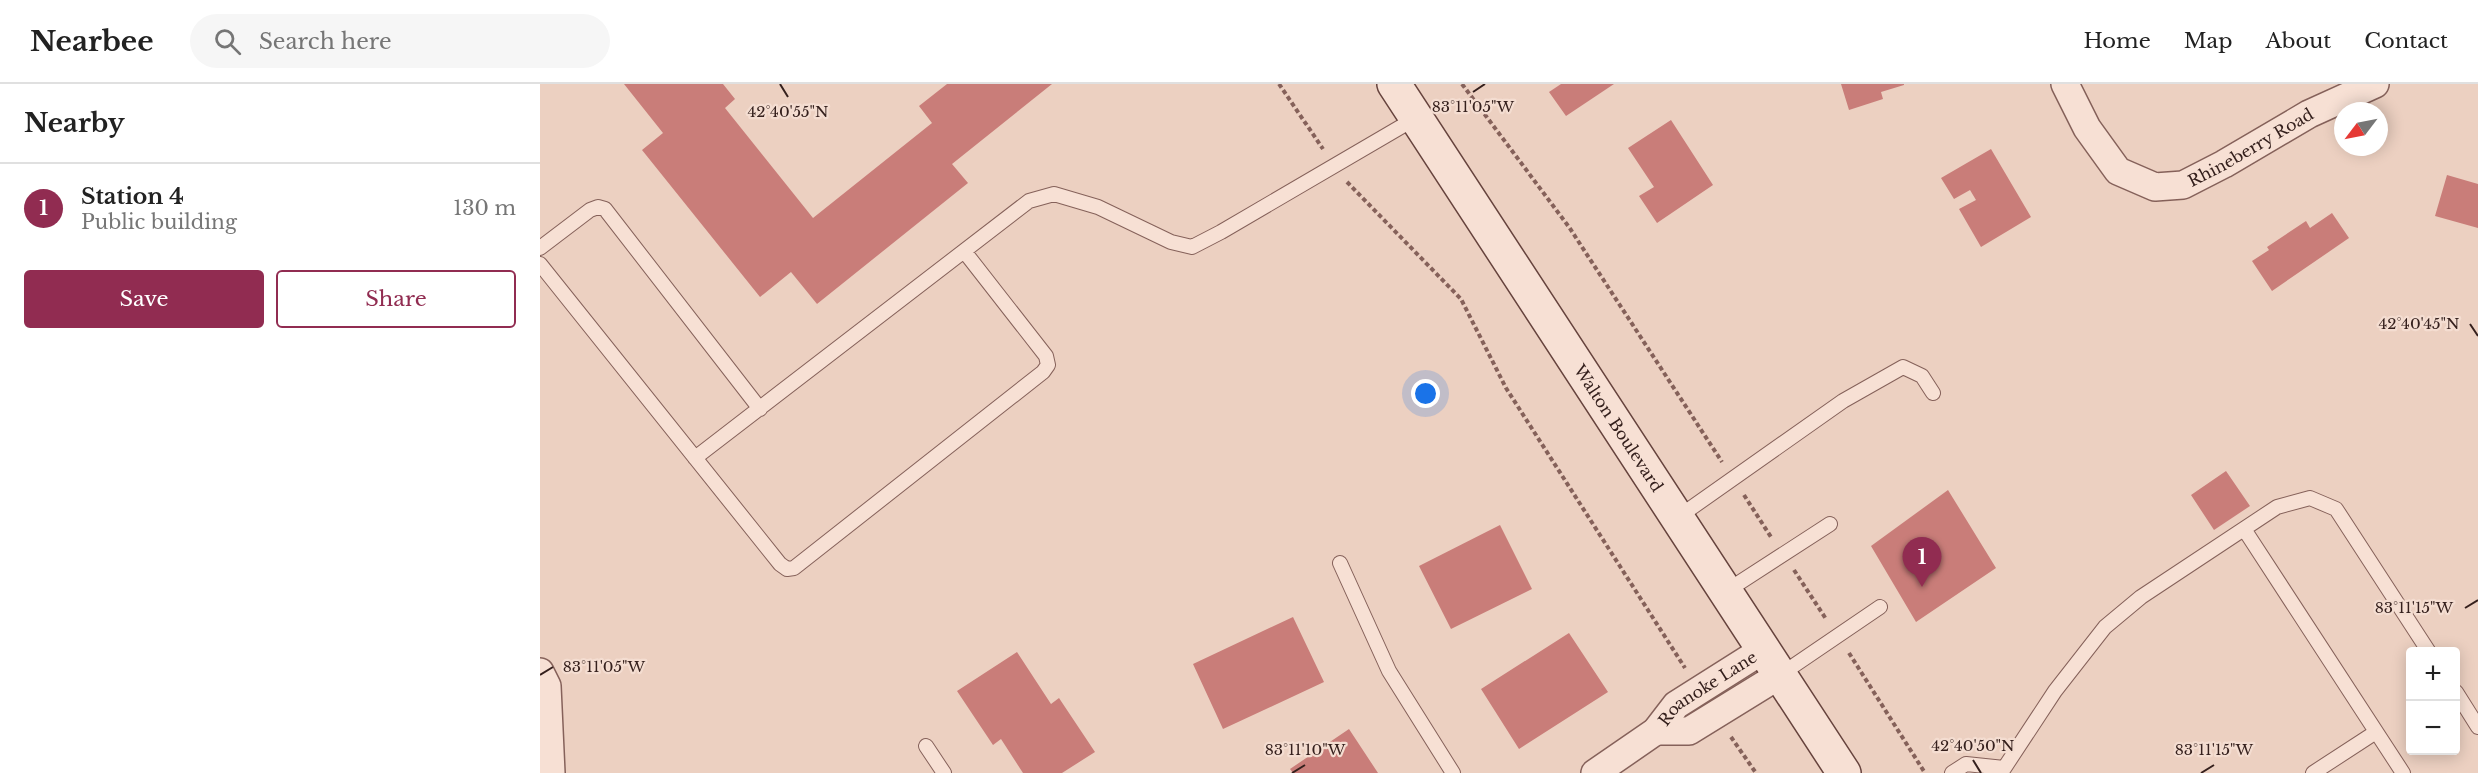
<!DOCTYPE html>
<html lang="en">
<head>
<meta charset="utf-8">
<style>
  :root { --surface:#fff; --page:#f6f6f6; --text:#222; --muted:#767676; --line:#e0e0e0; --accent:#912c51 }
  body { margin:0; font-family:"Libre Baskerville",serif; background:var(--page); color:var(--text) }
  .controls { position:absolute; right:18px; bottom:18px; display:grid; overflow:hidden; border-radius:6px; box-shadow:0 3px 15px #0003 }
  .controls button { width:54px; height:54px; display:grid; place-items:center; padding:0; border:0; border-bottom:2px solid var(--line); background:var(--surface); color:var(--text); font:30px sans-serif }
  .compass { position:absolute; left:1794px; top:18px; width:54px; height:54px; border-radius:50%; background:var(--surface); box-shadow:0 3px 15px #0003; rotate:238deg }
  .you { position:absolute; left:886px; top:310px; width:21px; height:21px; margin:-15px; border:4px solid #fff; border-radius:50%; background:#1a73e8; box-shadow:0 0 0 9px #1a73e833 }
  .badge { display:grid; place-items:center; width:39px; height:39px; border-radius:50%; background:var(--accent); color:#fff; font-size:20px; font-weight:700 }
  .pin { position:absolute; translate:-50% -50px; filter:drop-shadow(0 2px 3px #0008) }
  .pin::after { content:''; position:absolute; top:32px; width:21px; height:18px; background:inherit; clip-path:polygon(0 0,100% 0,50% 100%) }
  .list { margin:0; padding:0; list-style:none }
  h2 { display:flex; justify-content:space-between; align-items:center; height:78px; margin:0; padding:0 24px; font-size:26px }
  h2 small { font-size:20px; font-weight:400; color:var(--muted) }
  .list li { display:grid; grid-template-columns:39px 1fr auto; gap:18px; align-items:center; box-sizing:border-box; height:90px; padding:0 24px; border-top:2px solid var(--line) }
  .list b { display:block; font-size:22px; white-space:nowrap }
  .list p { margin:0; font-size:20px; white-space:nowrap; color:var(--muted) }
  .list em { font-size:20px; font-style:normal; color:var(--muted) }
  .actions { display:flex; gap:12px; padding:18px 24px }
  .actions a { flex:1; padding:14px 0; border:2px solid var(--accent); border-radius:6px; text-align:center; font-size:21px; color:var(--accent) }
  .actions .main { background:var(--accent); color:#fff }
  .icon { flex:none; width:33px; height:33px; fill:none; stroke:currentColor; stroke-width:2; stroke-linecap:round; stroke-linejoin:round }
  .map { position:relative; flex:none; width:1938px; height:689px; overflow:hidden }
  header { display:flex; align-items:center; gap:36px; box-sizing:border-box; height:84px; padding:0 30px; background:var(--surface); border-bottom:2px solid var(--line) }
  header strong { font-size:28px }
  nav { display:flex; gap:33px; margin-inline-start:auto; font-size:21px }
  .search { width:420px; height:54px; background:var(--page); display:flex; align-items:center; gap:15px; box-sizing:border-box; padding:0 21px; border-radius:33px; color:var(--muted); font-size:22px }
  main { display:flex }
  aside { flex:1; background:var(--surface) }
  .map>svg:first-child { display:block }
  .building { fill:#c97d79 }
  .lines { fill:none; stroke-linecap:round; stroke-linejoin:round }
  .lane-casing { stroke:#85615a; stroke-width:16 }
  .street-casing { stroke:#85615a; stroke-width:30 }
  .secondary-casing { stroke:#66433d; stroke-width:36 }
  .path { stroke:#85615a; stroke-width:4; stroke-dasharray:4.5 3; stroke-linecap:butt }
  .lane { stroke:#f7e0d4; stroke-width:14 }
  .street { stroke:#f7e0d4; stroke-width:27 }
  .secondary { stroke:#f7e0d4; stroke-width:33 }
  .ticks { fill:none; stroke:#35201d; stroke-width:2 }
  .labels { text-anchor:middle; dominant-baseline:central; stroke-width:4.5; stroke-linejoin:round; paint-order:stroke }
  .street-label { font-size:16px; fill:#35201d; stroke:#f4ddd1 }
  .ticks-label { font-size:15px; text-anchor:middle; fill:#35201d; stroke:#f4ddd1; stroke-width:4.5; stroke-linejoin:round; paint-order:stroke }
</style>
</head>
<body>
<header>
<strong>Nearbee</strong>
<div class="search"><svg class="icon" aria-label="search" viewBox="0 0 24 24"><circle cx="10" cy="10" r="6"/><path d="M15 15l6 6"/></svg>Search here</div>
<nav><a>Home</a><a>Map</a><a>About</a><a>Contact</a></nav>
</header>
<main>
<aside>
<h2>Nearby<small></small></h2>
<ul class="list">
<li><span class="badge">1</span><div><b>Station 4</b><p>Public building</p></div><em>130 m</em></li>
</ul>
<div class="actions"><a class="main">Save</a><a>Share</a></div>
</aside>
<div class="map">
<svg width="1938" height="689" viewBox="0 0 1938 689">
  <rect width="100%" height="100%" fill="#ecd0c1"/>
  <path class="building" d="M84 0H183L195 15 185 24 273 134 392 39 379 22 407 0H512L412 80 428 99 277 220 251 188 220 213 102 66 123 49Z
    M1021 0H1074L1026 32 1009 8Z
    M1301 0H1364V1L1341 8 1343 15 1309 26Z
    M1131 36 1173 101 1117 139 1099 112 1114 103 1088 64Z
    M1451 65 1491 133 1441 163 1419 125 1436 116 1430 106 1414 115 1401 94Z
    M1907 91 1938 100V144L1895 132Z
    M1792 129 1809 154 1732 207 1712 177 1729 166 1727 163 1766 137 1770 144Z
    M1686 387 1710 422 1674 446 1651 411Z
    M1408 406 1456 484 1376 538 1331 462Z
    M960 441 992 505 911 545 879 482Z
    M753 533 784 598 683 645 653 580Z
    M1029 549 1068 608 979 665 941 605Z
    M477 568 511 620 519 614 555 668 522 689H483L461 655 453 661 417 607Z
    M809 645 838 689H753L750 685Z"/>
  <g class="lines">
    <g class="lane-casing">
      <path id="lane" d="M0 164 50 126 58 123 65 125 220 325
        M0 180 240 480 247 485 254 484 503 288 508 281 506 272 424 167
        M155 374 489 117 514 110 558 123 631 158 652 163 681 148 876 34
        M1137 434 1303 317 1363 283 1382 292 1393 309
        M1704 445 1863 689
        M800 479 849 587 913 689
        M1185 508 1290 440
        M1240 591 1340 523
        M1916 608 1938 643
        M386 662 404 689
        M1412 689 1426 680 1464 684
        M1461 689 1515 607 1565 543 1601 513 1737 423 1770 414 1796 425 1889 568
        M1773 689 1836 648"/>
    </g>
    <g class="street-casing">
      <g id="street">
        <path id="s1" d="M1525 0 1547 44 1578 87 1615 103 1643 101 1684 80 1769 30 1835 0"/>
        <path d="M0 588 7 602 11 689"/>
        <path d="M1116 647H1149L1240 591"/>
        <path id="s2" d="M1055 689 1116 647 1136 621 1223 566"/>
      </g>
    </g>
    <g class="secondary-casing">
      <g id="secondary">
        <path id="s3" d="M854 0 1304 689"/>
      </g>
    </g>
    <path class="path" d="M739 0 783 65
      M922 0 1029 143 1182 378
      M807 98 921 215 966 304 1145 584
      M1204 411 1231 453
      M1254 486 1286 535
      M1309 569 1385 689
      M1191 653 1216 689"/>
    <use href="#lane" class="lane"/>
    <use href="#street" class="street"/>
    <use href="#secondary" class="secondary"/>
  </g>
  <path class="ticks" d="M240 0 248 13M933 8 945 0M1930 240 1938 252M1925 524 1938 516M0 591 13 583M1433 676 1441 689M752 689 765 681M1661 689 1674 681"/>
  <g class="labels">
    <g class="street-label">
      <text stroke="none"><textPath href="#s1" startOffset="248">Rhineberry Road</textPath></text>
      <text stroke="none"><textPath href="#s3" startOffset="411">Walton Boulevard</textPath></text>
      <text stroke="none"><textPath href="#s2" startOffset="142">Roanoke Lane</textPath></text>
    </g>
  </g>
  <g class="ticks-label">
    <text x="933" y="28">83°11'05"W</text>
    <text x="248" y="33">42°40'55"N</text>
    <text x="1879" y="245">42°40'45"N</text>
    <text x="1874" y="529">83°11'15"W</text>
    <text x="64" y="588">83°11'05"W</text>
    <text x="1433" y="667">42°40'50"N</text>
    <text x="765" y="671">83°11'10"W</text>
    <text x="1674" y="671">83°11'15"W</text>
  </g>
</svg>
<div class="controls">
<button>+</button>
<button>−</button>
</div>
<svg class="compass" viewBox="-18 -18 36 36"><path d="M0-13l5 13h-10z" fill="#e53935"/><path d="M0 13l5-13h-10z" fill="#767676"/></svg>
<div class="you"></div>
<div class="pin badge" style="left:1382px;top:503px">1</div>
</div>
</main>
</body>
</html>
